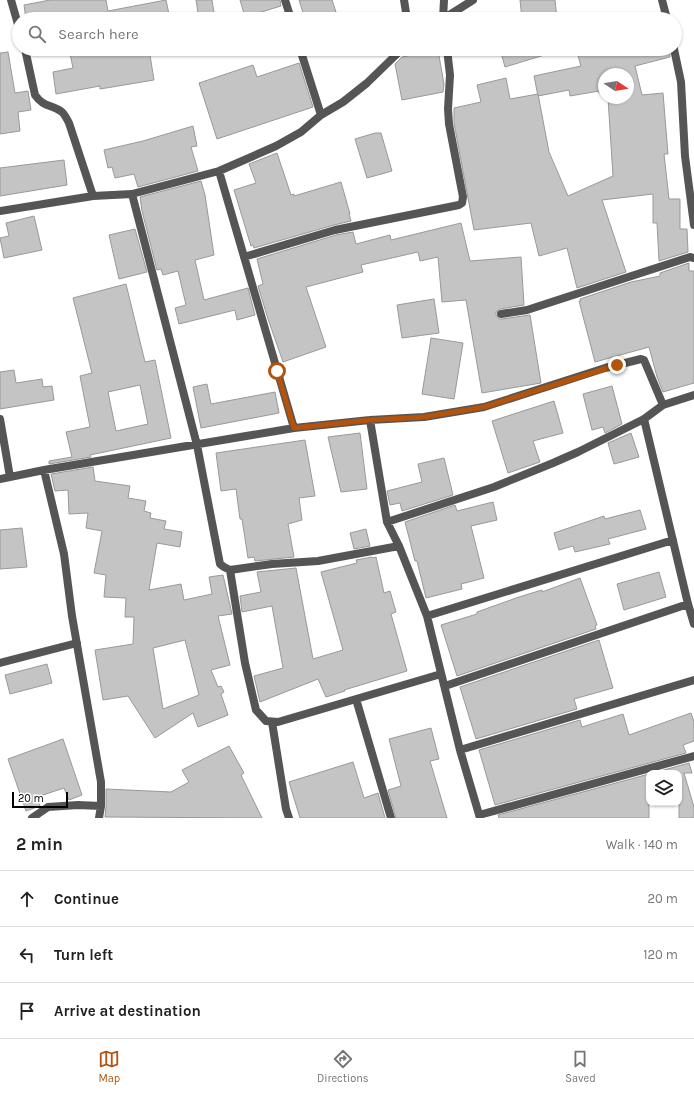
<!DOCTYPE html>
<html lang="en">
<head>
<meta charset="utf-8">
<style>
  :root { --surface:#fff; --page:#f6f6f6; --text:#202124; --muted:#757577; --line:#e0e0e0; --accent:#b45309 }
  body { margin:0; font-family:Karla,sans-serif; background:var(--page); color:var(--text) }
  .controls { position:absolute; right:12px; bottom:12px; display:grid; overflow:hidden; border-radius:8px; box-shadow:0 1px 3px #0004 }
  .controls button { width:36px; height:36px; display:grid; place-items:center; padding:0; border:0; border-bottom:1px solid var(--line); background:var(--surface); color:var(--text); font:20px sans-serif }
  .compass { position:absolute; left:598px; top:68px; width:36px; height:36px; border-radius:50%; background:var(--surface); box-shadow:0 1px 3px #0004; rotate:102deg }
  .scale { position:absolute; left:12px; bottom:10px; width:56px; box-sizing:border-box; padding-left:4px; border:2px solid #000; border-top:0; font-size:11px; line-height:14px; white-space:nowrap; color:#000; -webkit-text-stroke:3px #fff; paint-order:stroke }
  .stop { position:absolute; width:12px; height:12px; margin:-9px; border:3px solid #b45309; border-radius:50%; background:#fff }
  .stop.end { background:#b45309; border-color:#fff; box-shadow:0 1px 4px #0008 }
  .list { margin:0; padding:0; list-style:none }
  h2 { display:flex; justify-content:space-between; align-items:center; height:52px; margin:0; padding:0 16px; font-size:17px }
  h2 small { font-size:13px; font-weight:400; color:var(--muted) }
  .list li { display:grid; grid-template-columns:26px 1fr auto; gap:12px; align-items:center; box-sizing:border-box; height:56px; padding:0 16px; border-top:1px solid var(--line) }
  .list b { display:block; font-size:15px; white-space:nowrap }
  .list em { font-size:13px; font-style:normal; color:var(--muted) }
  .icon { flex:none; width:22px; height:22px; fill:none; stroke:currentColor; stroke-width:2; stroke-linecap:round; stroke-linejoin:round }
  .map { position:relative; flex:none; width:694px; height:818px; overflow:hidden }
  .search { position:absolute; background:var(--surface); box-shadow:0 1px 3px #0004; left:12px; right:12px; top:12px; height:44px; display:flex; align-items:center; gap:10px; box-sizing:border-box; padding:0 14px; border-radius:22px; color:var(--muted); font-size:15px }
  .sheet { height:220px; background:var(--surface) }
  nav { display:flex; justify-content:space-around; align-items:center; box-sizing:border-box; height:56px; border-top:1px solid var(--line); background:var(--surface); font-size:11px; color:var(--muted) }
  nav a { display:grid; justify-items:center; gap:2px }
  nav .on { color:var(--accent) }
  .map>svg:first-child { display:block }
  .building { fill:#c4c4c4; stroke:#999; fill-rule:evenodd }
  .lines { fill:none; stroke-linecap:round; stroke-linejoin:round }
  .street { stroke:#555; stroke-width:8 }
  .route { stroke:#b45309; stroke-width:5 }
</style>
</head>
<body>
<div class="map">
<svg width="694" height="818" viewBox="0 0 694 818">
  <rect width="100%" height="100%" fill="#fff"/>
  <path class="building" d="M50 0H106L108 11 166 0 170 19H26L24 5Z
    M196 0H212L215 19H199Z
    M240 0H280L281 6 245 17Z
    M299 0H332L336 12 313 19H305Z
    M520 0H555L557 19H522Z
    M69 49H149L154 80 100 89V86L56 94 53 72 73 68Z
    M500 49H550L551 53 505 67Z
    M576 49H669L670 57 635 66 642 95 663 93 668 154H664L669 199H680V229H687L688 252 659 261 657 223H653V194L602 200 626 272 577 288 567 248 539 256 531 223 474 230 454 123V108L481 102 477 85 506 78 510 99 538 94 549 152 568 196 613 176 608 98H628V74H604V92L599 93V91L570 96 569 90 538 96 534 76 581 66Z
    M438 50 444 84 443 92 402 100 395 64 402 57Z
    M8 52 15 93 28 91 31 110 18 112 20 131 0 134V53Z
    M299 63 313 107 217 139 199 83 253 65 257 77Z
    M193 126 197 146 191 147 198 171 138 187 134 174 115 178 112 167 108 168 104 150 143 141Z
    M375 133H381L392 171 367 178 355 139Z
    M277 153 291 195 294 194V196L341 182 350 214H349L351 221 334 225 254 248 253 245 251 246 234 190 256 183 249 164Z
    M64 160 67 185 0 196V168Z
    M201 181 205 195 214 255 195 260 204 300 248 288 255 315 237 320 235 310 179 324 175 308 186 305 178 271 163 275 161 269 157 270 142 211 140 197Z
    M34 216 42 250 4 258 0 238 9 236 6 223Z
    M461 223 470 261 521 257 524 305 500 309 496 312V315L499 319H502L530 315 541 383 482 393 466 300 442 302 438 257 420 261 418 252 361 265 363 272 306 287 326 347 283 362 268 319 258 286 263 284 257 259 336 235 353 232 356 244 390 235 391 240Z
    M135 229 147 272 119 279 109 235Z
    M689 263V271H694V383L663 392 657 377 649 347 595 362 579 301H581L580 299 631 282 660 276V273Z
    M126 284 145 362 155 360 171 438 90 455 91 457 49 464V461L72 457 66 432 90 427 80 376 92 373 73 298ZM140 385 148 424 116 431 108 392Z
    M434 299 439 333 402 338 397 305Z
    M431 338 463 343 454 399 422 394Z
    M14 370 16 383 42 379 43 387 52 386 54 400 0 409V372Z
    M207 384 211 404 275 392 279 413 201 428 193 387Z
    M612 386 622 424 605 433 603 427 592 430 583 394Z
    M554 401 563 433 533 441 540 462 508 473 492 421Z
    M360 433 367 489 341 492 328 437Z
    M631 433 639 457 614 464 608 443Z
    M305 440 315 496 299 498 302 520 288 524 294 557 255 561 254 557 248 558 242 519H240L236 489 221 491 216 453Z
    M444 458 453 495 402 511 400 503 390 505 387 491 422 482 418 464Z
    M93 467 95 481 130 486 128 498 146 501 144 511 151 513 150 518 166 521 164 529 182 532 180 547 157 543 149 590 181 584 184 600 212 594 209 577 223 575 232 614 218 616 230 665 211 670 218 687 221 686 224 692 221 694 228 715 198 727 193 713 155 738 128 696 103 700 95 650 133 644 134 617H125L126 598 104 597 106 575 94 573 102 531 86 528 88 513 69 514 68 490 55 491 51 474ZM185 640 199 695 163 709 153 648Z
    M493 502 497 520 471 526 484 578 461 584 462 589 426 598 417 561H415L405 522 455 505 457 511Z
    M640 510 646 529 608 539 610 544 575 552 573 546 559 550 554 533 604 516 605 519Z
    M22 528 27 567 0 569V530Z
    M366 529 370 546 354 549 350 533Z
    M372 557 373 558 376 557 384 593 390 591 396 612 391 614 407 671 344 690 345 691 326 697 318 679 260 702 254 676 283 668 272 606 242 612 240 596 261 592 257 572 296 568 313 659 343 650 321 572 357 563 356 560Z
    M659 572 666 597 624 610 617 584Z
    M580 578 597 625 595 626 596 629 457 676 441 625 477 614V612L519 597 542 590V592Z
    M599 640 613 688 574 699 577 709 476 739 460 687Z
    M47 664 52 683 10 694 5 675Z
    M691 713 694 722V741L683 745 686 753 495 805 479 750 580 720 582 727 623 714 629 735Z
    M431 728 439 759 430 761 447 818H396L388 790 401 786 389 739Z
    M63 739 82 795 69 800 64 788 37 797 40 806 26 811 8 759Z
    M229 746 244 773 241 775 262 818 105 817 106 806V789L171 792 189 782 182 770Z
    M353 762 364 798 378 793 385 818H300L289 782Z
    M689 763 692 773H684L694 807V818H679V773H653Z
    M649 774V818H499L498 815Z"/>
  <g class="lines">
    <path class="street" d="M11 0 19 28
      M285 0 291 19
      M404 0 407 19
      M662 0 667 19
      M443 19 473 0
      M443 19 444 0
      M25 49 35 95C44 108 52 104 62 112 65 115 67 119 69 123L93 196
      M300 49 321 115
      M674 49 681 82 685 156 694 225
      M219 171 294 428
      M132 194 197 445 220 564 224 567 230 570 245 663 256 710 266 721 278 722 441 674
      M0 211 93 196 132 194 219 171 276 146 301 132 321 115 343 102 367 83 402 49
      M244 257 335 230 459 205 462 203 463 197 449 124 448 109 450 75 447 49
      M501 314 527 310 690 257 694 258
      M0 419 10 477
      M644 419 688 604 694 624
      M370 420 387 522 399 546 427 616 460 750 480 818
      M44 470 64 554 72 616 101 782V806L99 818
      M0 479 44 470 294 428 370 420 424 417 484 407 605 368 641 359 644 360 663 405
      M387 522 494 487 553 463 578 452 644 419 663 405 694 395
      M230 570 272 564 318 561 399 546
      M427 616 673 540
      M0 663 77 643
      M445 686 688 604
      M356 699 391 818
      M272 722 286 809 289 818
      M460 750 694 680
      M479 815 694 756
      M32 818 48 807 78 805 101 806"/>
  </g>
  <g class="lines">
    <path class="route" d="M277 371 294 428 370 420 424 417 484 407 617 365"/>
  </g>
</svg>
<div class="controls">
<button><svg class="icon" aria-label="layers" viewBox="0 0 24 24"><path d="M12 4l9 5-9 5-9-5zM3 14l9 5 9-5"/></svg></button>
</div>
<svg class="compass" viewBox="-18 -18 36 36"><path d="M0-13l5 13h-10z" fill="#e53935"/><path d="M0 13l5-13h-10z" fill="#757577"/></svg>
<div class="scale">20 m</div>
<div class="stop" style="left:277px;top:371px"></div>
<div class="stop end" style="left:617px;top:365px"></div>
<div class="search"><svg class="icon" aria-label="search" viewBox="0 0 24 24"><circle cx="10" cy="10" r="6"/><path d="M15 15l6 6"/></svg>Search here</div>
</div>
<section class="sheet">
<h2>2 min<small>Walk · 140 m</small></h2>
<ul class="list">
<li><svg class="icon" aria-label="ahead" viewBox="0 0 24 24"><path d="M12 20V5M6 11l6-6 6 6"/></svg><div><b>Continue</b></div><em>20 m</em></li>
<li><svg class="icon" aria-label="left" viewBox="0 0 24 24"><path d="M17 20v-9H6M10 6l-5 5 5 5"/></svg><div><b>Turn left</b></div><em>120 m</em></li>
<li><svg class="icon" aria-label="arrive" viewBox="0 0 24 24"><path d="M6 21V4h12l-3 4 3 4H6"/></svg><div><b>Arrive at destination</b></div></li>
</ul>
</section>
<nav>
<a class="on"><svg class="icon" aria-label="map" viewBox="0 0 24 24"><path d="M3 6l6-2 6 2 6-2v14l-6 2-6-2-6 2zM9 4v14M15 6v14"/></svg>Map</a>
<a><svg class="icon" aria-label="directions" viewBox="0 0 24 24"><path d="M12 3l9 9-9 9-9-9zM9 14v-3h6M13 9l2 2-2 2"/></svg>Directions</a>
<a><svg class="icon" aria-label="saved" viewBox="0 0 24 24"><path d="M7 4h10v16l-5-4-5 4z"/></svg>Saved</a>
</nav>
</body>
</html>
